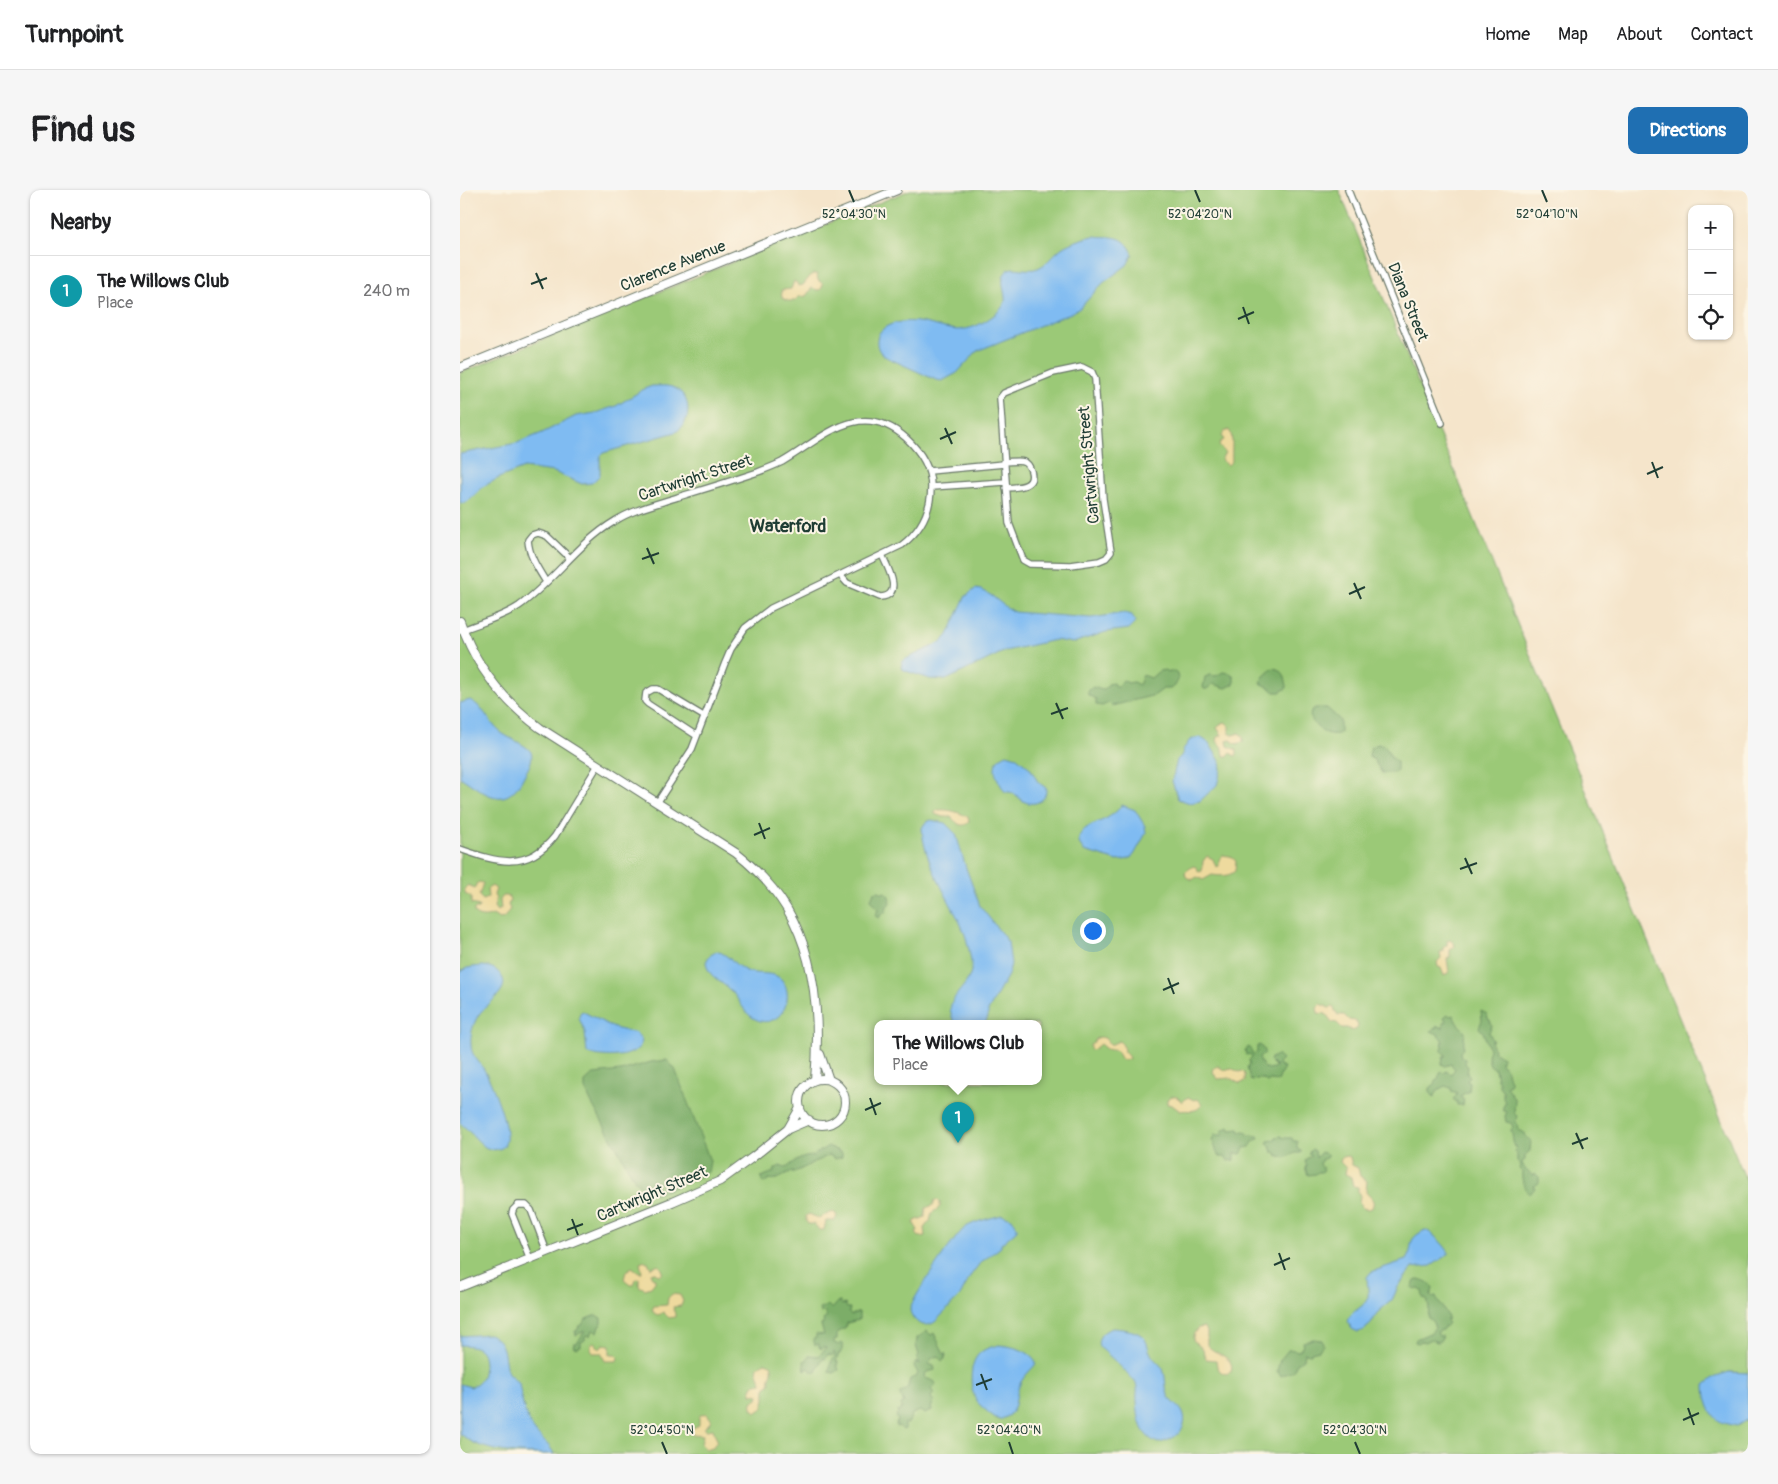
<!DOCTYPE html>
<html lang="en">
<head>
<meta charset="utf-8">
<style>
  :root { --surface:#fff; --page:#f6f6f6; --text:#202124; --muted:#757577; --line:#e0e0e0; --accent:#1f6fb2 }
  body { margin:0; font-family:Pangolin,sans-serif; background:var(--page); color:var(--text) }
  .controls { position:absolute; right:15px; top:15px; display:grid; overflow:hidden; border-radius:10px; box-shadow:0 1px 4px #0004 }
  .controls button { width:45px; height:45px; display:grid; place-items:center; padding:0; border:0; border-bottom:1px solid var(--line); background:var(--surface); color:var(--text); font:25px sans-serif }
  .you { position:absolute; left:632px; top:740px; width:18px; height:18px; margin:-12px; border:4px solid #fff; border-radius:50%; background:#1a73e8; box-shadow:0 0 0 8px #1a73e833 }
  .badge { display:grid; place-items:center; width:32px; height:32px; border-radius:50%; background:var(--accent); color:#fff; font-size:16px; font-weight:700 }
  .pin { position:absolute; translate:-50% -41px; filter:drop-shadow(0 1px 2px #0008) }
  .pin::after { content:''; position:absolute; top:26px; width:18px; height:15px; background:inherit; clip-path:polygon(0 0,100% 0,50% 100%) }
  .popup { position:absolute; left:414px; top:830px; width:168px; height:65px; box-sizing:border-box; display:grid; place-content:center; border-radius:10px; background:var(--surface); filter:drop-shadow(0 1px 4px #0005); font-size:16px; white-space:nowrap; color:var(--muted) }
  .popup b { font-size:19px; color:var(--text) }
  .popup::after { content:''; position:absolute; left:50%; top:100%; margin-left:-10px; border:10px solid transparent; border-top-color:var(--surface) }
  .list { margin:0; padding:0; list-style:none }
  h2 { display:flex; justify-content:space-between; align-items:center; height:65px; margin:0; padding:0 20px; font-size:21px }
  h2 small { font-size:16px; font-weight:400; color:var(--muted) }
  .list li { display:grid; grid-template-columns:32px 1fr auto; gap:15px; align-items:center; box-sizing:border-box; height:70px; padding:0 20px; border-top:1px solid var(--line) }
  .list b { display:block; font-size:19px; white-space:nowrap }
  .list p { margin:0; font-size:16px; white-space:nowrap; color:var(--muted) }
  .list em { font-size:16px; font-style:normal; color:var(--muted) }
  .icon { flex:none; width:28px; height:28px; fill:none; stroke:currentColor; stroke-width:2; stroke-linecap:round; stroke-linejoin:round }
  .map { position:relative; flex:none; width:1288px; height:1264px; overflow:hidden; border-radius:10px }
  header { display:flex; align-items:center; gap:30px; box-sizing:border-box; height:70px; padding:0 25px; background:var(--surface); border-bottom:1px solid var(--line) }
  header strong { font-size:24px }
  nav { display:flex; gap:28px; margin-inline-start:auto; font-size:18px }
  .intro { display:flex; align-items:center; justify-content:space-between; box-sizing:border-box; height:120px; padding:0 30px }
  h1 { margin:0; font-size:35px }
  .button { padding:12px 22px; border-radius:10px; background:var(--accent); color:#fff; font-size:18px; font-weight:700 }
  main { display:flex; gap:30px; padding:0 30px }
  aside { flex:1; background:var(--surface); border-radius:10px; box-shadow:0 1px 4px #0004 }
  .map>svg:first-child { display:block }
  .green { fill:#9bc977; stroke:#5d8356; fill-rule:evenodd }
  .forest { fill:#7cad68; stroke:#4e754e }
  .sand { fill:#eeda9e; stroke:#868c69 }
  .water { fill:#7fbbf2; stroke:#4f7c93 }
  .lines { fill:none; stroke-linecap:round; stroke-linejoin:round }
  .street-casing { stroke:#6a7869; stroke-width:8 }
  .secondary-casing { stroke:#6a7869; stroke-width:10 }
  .street { stroke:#fff; stroke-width:5.5 }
  .secondary { stroke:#fff; stroke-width:8 }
  .ticks { fill:none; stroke:#1f3d34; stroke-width:2 }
  .labels { text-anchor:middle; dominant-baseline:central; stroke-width:4; stroke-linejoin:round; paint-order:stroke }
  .street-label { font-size:16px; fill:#1f3d34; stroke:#fcf5e5 }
  .neighbourhood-label { font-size:18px; font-weight:bold; fill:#1f3d34; stroke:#fcf5e5 }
  .ticks-label { font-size:12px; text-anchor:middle; fill:#1f3d34; stroke:#fcf5e5; stroke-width:4; stroke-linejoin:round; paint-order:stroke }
</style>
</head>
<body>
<header>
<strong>Turnpoint</strong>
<nav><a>Home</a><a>Map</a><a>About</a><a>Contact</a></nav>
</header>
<div class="intro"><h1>Find us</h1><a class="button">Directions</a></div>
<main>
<aside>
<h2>Nearby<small></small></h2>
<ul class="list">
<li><span class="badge" style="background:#0f9aa8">1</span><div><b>The Willows Club</b><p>Place</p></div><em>240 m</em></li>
</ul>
</aside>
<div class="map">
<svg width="1288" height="1264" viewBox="0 0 1288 1264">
  <rect width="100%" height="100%" fill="#fcf5e5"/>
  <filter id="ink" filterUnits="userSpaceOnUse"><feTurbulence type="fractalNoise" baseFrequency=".02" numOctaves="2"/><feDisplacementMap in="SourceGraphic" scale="10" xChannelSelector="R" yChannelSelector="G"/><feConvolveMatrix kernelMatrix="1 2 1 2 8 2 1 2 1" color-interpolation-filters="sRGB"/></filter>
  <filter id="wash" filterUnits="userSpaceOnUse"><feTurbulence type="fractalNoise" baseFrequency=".0096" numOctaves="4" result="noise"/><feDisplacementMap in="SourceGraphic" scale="20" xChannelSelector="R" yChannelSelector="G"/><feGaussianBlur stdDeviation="1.12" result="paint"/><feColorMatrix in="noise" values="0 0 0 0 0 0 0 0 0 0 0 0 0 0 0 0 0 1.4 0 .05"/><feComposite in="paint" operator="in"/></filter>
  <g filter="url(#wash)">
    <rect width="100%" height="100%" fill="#f5e5cb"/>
    <path class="green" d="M450 0H879L1288 995V1183L1269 1182 1286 1232 1288 1229V1264H0V183ZM418 834H578V892H418Z"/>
    <path class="forest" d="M813 478C824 479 826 488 827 498L820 502H815L809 497 802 494 801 492 804 486Z
      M705 480 707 483 714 481 717 482 719 488 715 496 710 499H703L695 505 652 516 649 513 642 516 636 515V509L628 505V501L633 497 642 500 647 497 648 494 653 493 657 498 663 490 668 493 673 492 679 495 683 485 691 488 699 481Z
      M763 482 770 483 774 486V494L766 498 753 494 747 499H744L743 497 745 487 750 485 756 486Z
      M855 518H867L880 530V542L878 544C864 546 856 539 850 526L851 521Z
      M918 554 925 556 931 567 937 572V580L934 583H922L913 569 910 568 909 565 911 557Z
      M420 701 422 703 425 702 429 706 430 713 427 716 426 722 422 723 419 728 415 726 418 720 411 709 414 702Z
      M1021 821 1027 824 1028 829 1030 830 1032 836 1029 842 1033 851H1031L1032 857 1034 859 1035 862 1042 867 1041 874C1049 877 1046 884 1050 890V894L1046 896 1055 910 1054 923 1057 926 1055 932 1057 933 1058 940 1065 943 1066 947 1071 950 1070 961 1065 965V970L1062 972C1063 978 1067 981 1072 985L1076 984 1079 987V993L1074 996 1075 998 1070 1004C1063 1000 1061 987 1062 981L1060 979 1061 975 1057 971V965L1055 960 1057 957H1055C1052 951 1053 946 1051 940L1053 937 1051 933 1046 932 1045 926 1047 922 1042 920 1045 912 1043 908V901L1039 896V892L1037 889 1035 879 1030 875 1028 868 1029 859 1023 842 1019 838 1022 830Z
      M988 824 990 826 993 825 997 833 1005 841 1003 859 1000 862 1001 867 1005 869V873L1008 877 1007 883 1010 886 1007 891 1010 893 1009 901 1000 906 1001 908 1004 910 1003 915H997V911H995L993 909 997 905 996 902H992L991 898 985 896 979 899 974 907 970 902V898L975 894 981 882 985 883 986 881 991 884 995 879 991 874 985 876 982 874 983 867 986 865 981 861 983 858 982 849 979 847 978 844 971 841 978 836 983 838V833L986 831 984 827Z
      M800 855C803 859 805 860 804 865L800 866 799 869 804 878H807L809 879 816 877 810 871 811 868 817 865 822 870 818 874 819 876 824 877 818 891 810 890 807 892 803 889H795L793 891 790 890 787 877 790 875 789 870 792 867 790 864 786 865 785 860 789 857 794 865 797 862V856Z
      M207 870 215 879 250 971 248 982 245 985 197 1004 188 1002 176 992 131 912 125 899V892L134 884 161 881 191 872Z
      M769 937 770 940 779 939 780 942 783 941 787 942 788 945 798 946 799 948 793 952 790 957 784 958 781 964 775 963V970L768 971 766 967H760C755 962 756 955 752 951L754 945H763L762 941Z
      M822 946 823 948H832L833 951H837V959L841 961V963H835L825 968 817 965 815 962H812L810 956 807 954 808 951 814 950 816 947Z
      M368 956 382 963V967L375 969 369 965 358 971H355C348 976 336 983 327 983 324 987 314 991 309 989L304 993 302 992 301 987 314 982 315 979 320 976 326 978C336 971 340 967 353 966 357 962 364 959 368 956Z
      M852 959 855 961 856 968 861 962 867 964V968L862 969 860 974 864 980 861 982H858L856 984 848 985 845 977 847 976 845 972 847 968 850 967 851 965 848 963Z
      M959 1089C965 1091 970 1092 973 1099L971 1105 972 1107 976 1106C978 1114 986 1119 988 1128L986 1131 988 1133 982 1140 977 1142 979 1146H983L979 1152H977L971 1149 965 1152 961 1151 958 1153 955 1152 956 1149 972 1142 975 1137 972 1131 968 1128 969 1117 967 1110 963 1108 962 1101 959 1099 954 1100 952 1098 955 1091Z
      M379 1111 382 1115 385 1114 387 1118H390L389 1123 391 1125 399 1122V1130L387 1133 385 1139H383L377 1144V1149L374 1150V1153L379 1155 382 1153 384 1155 380 1164H378V1167L376 1171 378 1172 377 1175 379 1180 374 1183 369 1182 371 1172 375 1167 374 1162 372 1166 368 1164 365 1169H362L356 1182H352L349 1178 345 1180 344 1171 347 1170 349 1165 359 1166 366 1158 364 1157 361 1159 359 1157V1154L355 1155 353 1149 356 1148V1144L364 1145 361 1135 364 1133 363 1130 367 1127 364 1121 361 1123 360 1119 368 1115 372 1119Z
      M136 1125 141 1128V1136H139L137 1142 132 1140 130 1146 127 1145 125 1146V1150L121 1152V1156L116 1158 113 1156 114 1153H117L125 1141 116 1145 115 1141H117L119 1136H121L126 1129Z
      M467 1141 471 1145 474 1143C477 1150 481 1156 483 1163L486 1164 485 1169 482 1171 478 1166 472 1168 469 1174 474 1176 475 1180 467 1182 464 1185 465 1188 474 1191 476 1194 471 1199 474 1204 472 1205 471 1208 474 1211 471 1218 472 1220 465 1224 460 1221 452 1224 448 1234 445 1233V1239L443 1240 439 1236 437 1237 436 1233 438 1231 436 1225 438 1223 437 1222 440 1221 442 1218 441 1214 444 1212 439 1204 447 1199 450 1189 457 1186 458 1183 454 1176 456 1172 460 1174 457 1167 459 1165 456 1156 457 1148Z
      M853 1149 862 1150 863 1155 859 1160 851 1162V1164L844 1163 843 1169 836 1174C834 1184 829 1182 821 1186L817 1181 820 1170 829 1159 839 1161 842 1157 843 1152Z"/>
    <path class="sand" d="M352 84H357L358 90 363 94 362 98C358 102 356 99 352 98L346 106 338 107 335 111H328L322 108 321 100 331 99 334 91 337 93 338 96 343 95Z
      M769 240C774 246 771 262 772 271L768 275 761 270 765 262 759 256 760 252 764 250 762 246 764 242Z
      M765 532 769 535V543L773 545 779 543 783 546V552L776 554 771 550 767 551 768 556 777 560V565L775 566 770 563 768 566H764L763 559 757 551 758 547 762 545 757 538 760 534Z
      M478 620C489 619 499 622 508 627L509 632C502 639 497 633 491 627H483L475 624V622Z
      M762 665 770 666 776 671 775 681C769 687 759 686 752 685L743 690 737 687 732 690 726 687 725 682 733 676 736 677 739 682 742 681 743 671 747 666 753 669 756 677 759 676V670Z
      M19 692 23 693 19 706 23 710 28 707 27 699 32 696 36 699 34 705 36 709 34 717 37 721 41 719 40 710 43 706H48L50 711 48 715 50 719 44 728 39 729 33 725C27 728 18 728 14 723V719H18L19 716 11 714V707L5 704 4 699 8 695 15 698 16 694Z
      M990 750 994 753 995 757 990 760V767L987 769 989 782 984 786 981 778 978 777 977 772 981 768 980 762 984 761 983 757 987 755V751Z
      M861 814 869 818 873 817 878 825H884L889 830 896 831 898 836 897 839 892 841 887 838H882L877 833 872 832 866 824 858 823 857 818Z
      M640 847 645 848 650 855 659 851 663 855 664 862 668 866 669 869 662 870 657 861 646 859 640 854 633 860 630 859V855L633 853 635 849Z
      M758 876 764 880 771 878 779 882 782 881 785 884V891L780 894 770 888 758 889 753 882 754 878Z
      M712 906 717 907 722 912 728 907 734 910 738 909 742 914C737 924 728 919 720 921L712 915 707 914V909Z
      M887 966 890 967 892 975 898 978 900 986 907 991 906 1002C910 1008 916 1009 912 1018L908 1019 902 1018 899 1012 900 1006 898 1002V997L893 996 891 987 885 984 886 978 880 972 882 967Z
      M475 1010H478L480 1012V1017L472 1023 470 1031 464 1038 465 1046 459 1047 456 1043 458 1040 454 1034 455 1031 465 1027 466 1018 473 1015Z
      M373 1022 376 1024 377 1027 374 1031H366L364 1040H359L354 1034H348L346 1031V1026L349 1024 358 1028Z
      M185 1071 188 1072 191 1078 196 1075 200 1076 203 1081 202 1084 198 1085 194 1082 191 1083V1086L195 1089V1092L191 1097 185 1099 179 1096V1088L176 1089 174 1095H171L164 1089 166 1081 172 1077 179 1082H182L180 1073Z
      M212 1104 220 1105 223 1111 221 1116 213 1117 215 1124V1127L209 1128 203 1122 199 1125 195 1124 192 1120 194 1116 207 1115 208 1108Z
      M744 1137 747 1141V1155C755 1165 776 1166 771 1182L766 1184 761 1182 757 1177 756 1170 746 1169C744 1166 744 1163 743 1160 738 1152 726 1152 738 1138Z
      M134 1152 140 1159 143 1154 150 1155V1164H155L158 1167 157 1171H145L141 1163H134L131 1159V1154Z
      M305 1172 311 1174C315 1182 308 1186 310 1193L305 1199V1209L303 1218 297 1222C292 1220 291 1217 292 1212L298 1208 299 1205 292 1204 291 1199 294 1194 302 1193C300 1184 291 1178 305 1172Z
      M246 1223 251 1229 249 1234 246 1236 244 1239 246 1240 253 1239 257 1250 253 1257 245 1259 241 1254 243 1245 232 1244 231 1239 239 1235V1226Z"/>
    <path class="water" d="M633 46C652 48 664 43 673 64L667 75 643 93 620 118 611 123 517 161 497 183 482 191 476 190 428 168C422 165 418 161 417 154 415 133 443 130 458 132 469 133 480 138 491 139 499 141 506 139 513 137 522 134 544 121 545 111 546 101 537 88 549 79 553 76 569 82 578 78 587 74 591 67 598 61 606 53 622 49 633 46Z
      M192 196C199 196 206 195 212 197 232 204 233 231 216 242L143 263 140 267V285L132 293 122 294 94 282 64 278 41 287 24 296 6 313H0V264L57 253 82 243 116 226 135 223 156 216 184 199Z
      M515 399C529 399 541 416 554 422L631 428 664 423 672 425 675 431 674 434 669 439 646 442 613 453 595 450 545 461 486 490 470 489 446 481 441 478 442 472 446 469 482 452 488 445 505 407Z
      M10 510C24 517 28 531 39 541 47 548 66 554 71 562 74 569 68 579 65 584 46 624 26 604 0 587V513Z
      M740 547 749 553 760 571 761 580 757 595 740 611 730 613 718 609 712 591 717 570 723 564 722 561 730 550Z
      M547 564 557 567 570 578 578 592 586 598C587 611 574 617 563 611 560 609 557 605 553 603 551 602 548 602 545 602 536 588 527 572 547 564Z
      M662 615 675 620 685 636 686 643 674 665 669 669 658 671 624 661 619 653C617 637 637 634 647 628 652 625 658 621 662 615Z
      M471 630 485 633 496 644 506 678 520 716 548 752 551 774 548 785 528 821V827L525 834H494C493 828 489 821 491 815 497 798 514 793 511 771 509 760 507 748 502 737 489 708 463 671 462 638L465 633Z
      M257 761C270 765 276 778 289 782 299 785 314 781 322 790 337 809 318 841 295 829 283 823 280 809 270 800 261 791 247 786 246 772L249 766Z
      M20 776C29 776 37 778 42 787 51 801 24 815 18 826 13 834 10 845 11 855 11 865 18 870 23 878 31 890 55 947 43 957 38 961 30 960 25 957 16 950 9 940 0 933V782L7 778Z
      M122 821 154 838 176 843 182 851C178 870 141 868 127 863L125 842 119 828 120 823Z
      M542 1025 552 1028 557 1037V1040L541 1054V1057L520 1073 511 1085 500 1106 475 1132C470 1135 465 1136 460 1134 455 1131 450 1125 450 1119 451 1110 498 1041 506 1037 516 1031 531 1028 542 1025Z
      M965 1040C972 1042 984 1055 988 1061V1065L971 1076 952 1078 938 1097 932 1110 918 1122 911 1134 904 1140 898 1142 892 1139 887 1131C892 1119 904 1119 908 1107 909 1101 907 1093 907 1087L911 1082 946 1070C956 1054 944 1051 965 1040Z
      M653 1138C663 1139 679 1140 685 1149 688 1154 688 1159 691 1164 694 1171 702 1174 704 1182 706 1189 705 1198 708 1205 711 1212 720 1216 723 1223 730 1240 712 1251 698 1253 680 1246 678 1228 677 1211 676 1204 679 1199 675 1192 673 1188 645 1161 639 1157 636 1147 644 1140 653 1138Z
      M29 1144C48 1152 42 1168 48 1183L59 1193C62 1211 64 1228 76 1243 82 1250 90 1255 94 1264 64 1264 20 1264 0 1243V1194L11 1197C22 1191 23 1187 24 1175 24 1157 16 1156 0 1155V1146Z
      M539 1155C551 1156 570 1160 576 1172L575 1175C570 1181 563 1187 560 1194 552 1212 561 1222 539 1230 532 1226 524 1219 518 1213 509 1202 509 1175 518 1165 524 1158 532 1157 539 1155Z
      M1269 1182 1288 1183V1229L1277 1236C1273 1235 1265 1234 1261 1232 1249 1225 1245 1208 1245 1195L1256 1186Z"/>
  </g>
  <g filter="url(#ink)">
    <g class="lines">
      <g class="street-casing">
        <path id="street" d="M888 0 982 233
          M622 177 632 182 635 189 643 309 651 362 646 368 639 371 611 375 570 374 563 370 549 333 540 208 544 203 593 183Z
          M544 272C550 272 559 270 564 272 568 273 570 278 571 281 576 298 556 297 546 298
          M469 281 544 274
          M471 297 545 292
          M380 385 387 393 420 407C444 406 428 378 422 365
          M86 392C78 379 69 366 68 350L72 345 78 343 87 346 110 368
          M0 441C19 433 41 428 59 416 94 391 118 353 155 331 174 319 197 314 218 307 245 299 271 291 298 282 306 279 314 276 322 272 362 249 399 207 446 248 460 261 471 278 471 297 471 322 460 341 442 355L311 418 285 438 271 459 265 473 232 559 197 613
          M237 546 188 514 185 511 186 503 193 499H198L245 527
          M0 659C37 672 67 682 95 646L138 575
          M70 1069 52 1024 53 1020 58 1015H66L71 1020 87 1062"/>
      </g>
      <g class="secondary-casing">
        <path id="secondary" d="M0 178 437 0
          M0 431C15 476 42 510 80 538L276 663C296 679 314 697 327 719 357 769 360 834 355 890
          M360 864 369 890
          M339 912a23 23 0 1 1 46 0a23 23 0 1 1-46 0Z
          M328 939 349 930
          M0 1097 212 1012 260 991 293 967 328 939 340 918"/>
      </g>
      <use href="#street" class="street"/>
      <use href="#secondary" class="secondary"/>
    </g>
  </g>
  <path class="ticks" d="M389 0 394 12M735 0 740 12M1082 0 1087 12M76 83 83 99M71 94 87 88M783 117 789 134M778 129 794 122M485 238 492 254M480 249 496 242M1192 272 1198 288M1187 284 1203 277M187 358 194 374M182 369 199 363M894 393 901 409M889 404 905 397M596 513 603 529M591 524 608 518M299 633 305 649M294 645 310 638M1005 668 1012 684M1000 679 1017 673M708 788 714 804M703 800 719 793M410 908 416 925M405 920 421 913M1116 943 1123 959M1112 954 1128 948M112 1029 118 1045M107 1040 123 1034M819 1063 825 1080M814 1075 830 1068M521 1184 527 1200M516 1195 532 1189M1228 1218 1234 1235M1223 1230 1239 1223M202 1252 207 1264M549 1252 553 1264M895 1252 900 1264"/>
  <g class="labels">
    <g class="street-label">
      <text transform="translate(213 76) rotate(-22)">Clarence Avenue</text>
      <text transform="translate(948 112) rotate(68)">Diana Street</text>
      <text transform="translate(629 275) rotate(-95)">Cartwright Street</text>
      <text transform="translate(235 288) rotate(-18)">Cartwright Street</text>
      <text transform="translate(192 1004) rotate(-23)">Cartwright Street</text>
    </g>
    <g class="neighbourhood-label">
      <text x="328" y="336">Waterford</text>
    </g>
  </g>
  <g class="ticks-label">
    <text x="394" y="28">52°04'30"N</text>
    <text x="740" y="28">52°04'20"N</text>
    <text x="1087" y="28">52°04'10"N</text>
    <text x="202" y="1244">52°04'50"N</text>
    <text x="549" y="1244">52°04'40"N</text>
    <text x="895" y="1244">52°04'30"N</text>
  </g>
</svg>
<div class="controls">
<button>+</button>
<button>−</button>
<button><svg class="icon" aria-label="locate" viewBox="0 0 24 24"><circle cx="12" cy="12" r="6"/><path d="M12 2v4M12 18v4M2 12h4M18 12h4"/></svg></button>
</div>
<div class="you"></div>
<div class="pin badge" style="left:498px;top:953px;background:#0f9aa8">1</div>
<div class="popup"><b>The Willows Club</b>Place</div>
</div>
</main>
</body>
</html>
